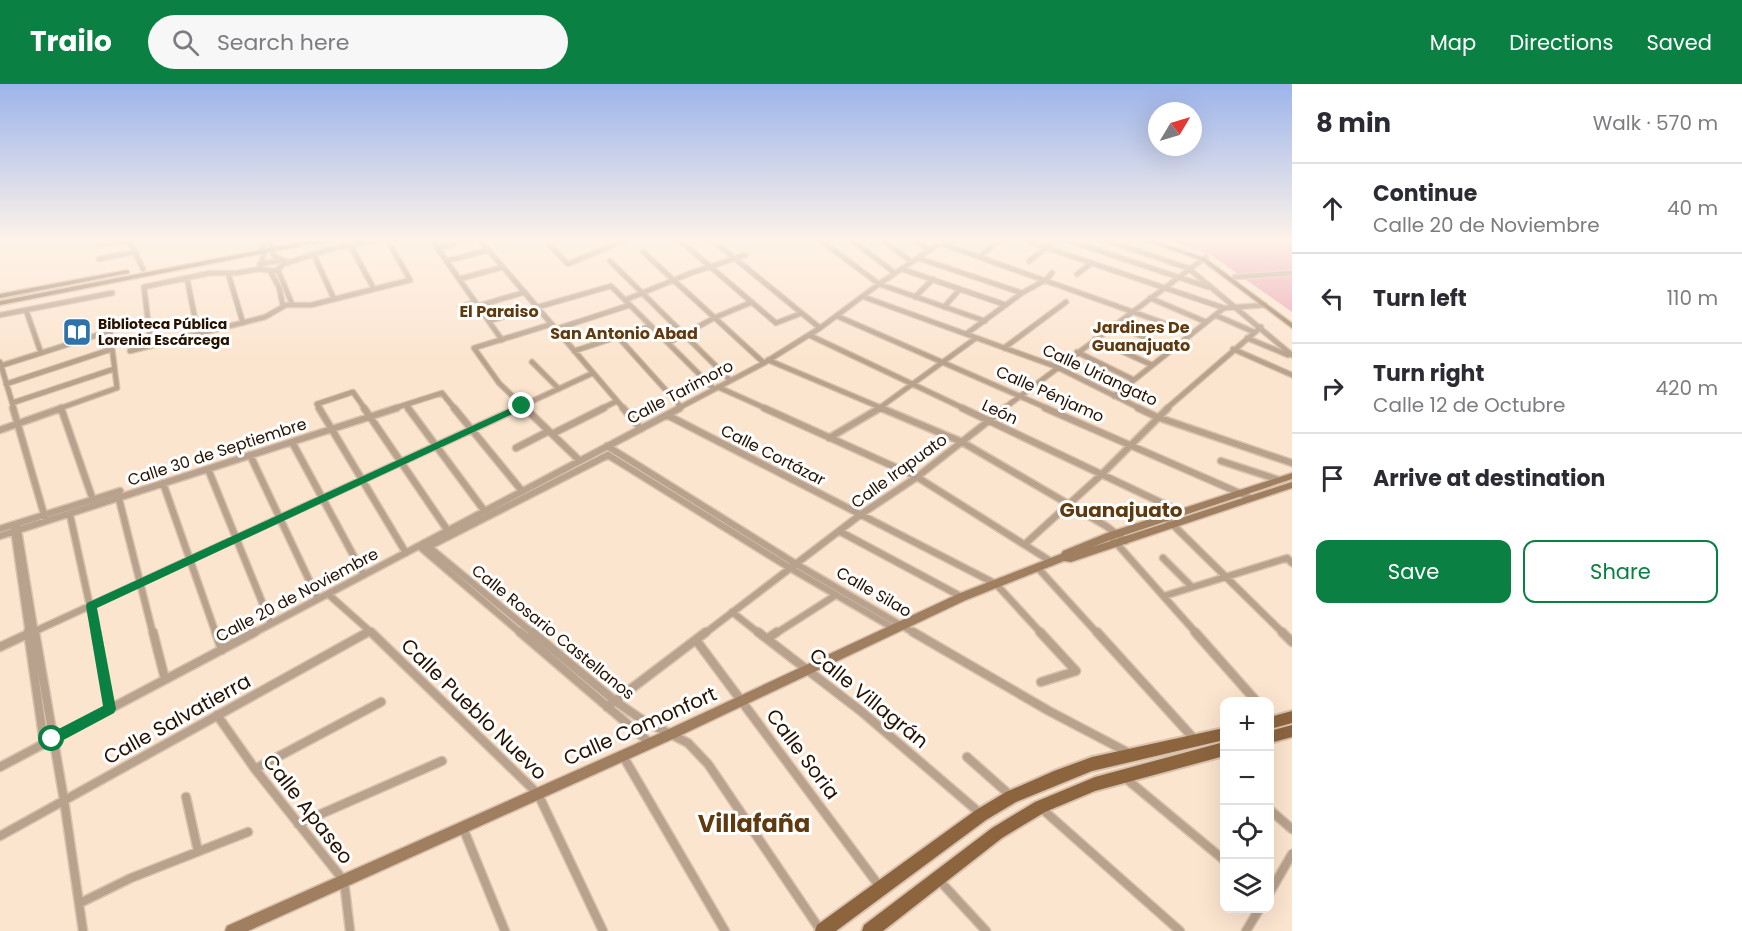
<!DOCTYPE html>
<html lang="en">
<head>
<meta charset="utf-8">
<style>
  :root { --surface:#fff; --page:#f7f7f7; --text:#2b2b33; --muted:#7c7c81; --line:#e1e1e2; --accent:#0b8043 }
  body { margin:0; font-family:Poppins,sans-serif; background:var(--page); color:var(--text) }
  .controls { position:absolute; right:18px; bottom:18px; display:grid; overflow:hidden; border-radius:12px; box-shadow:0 6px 24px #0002 }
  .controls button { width:54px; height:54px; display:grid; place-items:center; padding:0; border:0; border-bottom:2px solid var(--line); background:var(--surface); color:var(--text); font:30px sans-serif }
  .compass { position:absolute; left:1148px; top:18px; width:54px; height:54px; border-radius:50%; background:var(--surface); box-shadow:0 6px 24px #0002; rotate:52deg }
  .stop { position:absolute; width:18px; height:18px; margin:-14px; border:4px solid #0b8043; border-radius:50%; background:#fff }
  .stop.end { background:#0b8043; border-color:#fff; box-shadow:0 2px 6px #0008 }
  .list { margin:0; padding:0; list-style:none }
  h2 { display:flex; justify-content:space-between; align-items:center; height:78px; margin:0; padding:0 24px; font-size:26px }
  h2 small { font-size:20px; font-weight:400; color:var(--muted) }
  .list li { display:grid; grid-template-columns:39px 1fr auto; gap:18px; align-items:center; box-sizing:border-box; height:90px; padding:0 24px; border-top:2px solid var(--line) }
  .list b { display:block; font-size:22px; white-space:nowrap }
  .list p { margin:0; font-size:20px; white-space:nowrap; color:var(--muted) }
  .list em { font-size:20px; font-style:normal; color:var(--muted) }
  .actions { display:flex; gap:12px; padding:18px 24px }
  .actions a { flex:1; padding:14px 0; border:2px solid var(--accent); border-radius:12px; text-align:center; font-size:21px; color:var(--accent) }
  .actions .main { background:var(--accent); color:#fff }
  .icon { flex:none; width:33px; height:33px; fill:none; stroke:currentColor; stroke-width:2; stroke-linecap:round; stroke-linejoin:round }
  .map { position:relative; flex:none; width:1292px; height:847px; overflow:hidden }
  header { display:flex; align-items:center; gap:36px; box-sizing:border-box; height:84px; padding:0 30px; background:var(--accent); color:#fff }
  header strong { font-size:28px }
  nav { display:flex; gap:33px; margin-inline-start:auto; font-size:21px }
  .search { width:420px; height:54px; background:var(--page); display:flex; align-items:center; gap:15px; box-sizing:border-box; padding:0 21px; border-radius:33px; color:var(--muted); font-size:22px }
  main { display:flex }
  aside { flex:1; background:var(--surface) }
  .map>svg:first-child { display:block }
  .green { fill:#eba6b5 }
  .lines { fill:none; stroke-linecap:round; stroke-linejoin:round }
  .street-far2-casing { stroke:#dac3ae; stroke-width:7 }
  .street-far1-casing { stroke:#dac3ae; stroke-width:9 }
  .street-casing { stroke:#dac3ae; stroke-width:11 }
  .secondary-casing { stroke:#dac3ae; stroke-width:3 }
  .primary-casing { stroke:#dac3ae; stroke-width:4 }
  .street-far2 { stroke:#b8a28d; stroke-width:4.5 }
  .street-far1 { stroke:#b8a28d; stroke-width:6 }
  .street { stroke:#b8a28d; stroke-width:8 }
  .secondary { fill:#9f7f60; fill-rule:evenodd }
  .primary { fill:#8c653f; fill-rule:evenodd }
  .route { fill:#0b8043 }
  .labels { text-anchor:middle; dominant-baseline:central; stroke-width:6; stroke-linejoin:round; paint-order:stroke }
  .far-poi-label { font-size:14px; font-weight:bold; fill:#261200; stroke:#fff; text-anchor:start }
  .far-quarter-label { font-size:16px; font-weight:bold; fill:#603a0f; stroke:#fff }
  .street-label { font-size:16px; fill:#261200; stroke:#fff }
  .quarter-label { font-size:20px; font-weight:bold; fill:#603a0f; stroke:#fff }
  .near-street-label { font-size:20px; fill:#261200; stroke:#fff }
  .near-quarter-label { font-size:24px; font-weight:bold; fill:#603a0f; stroke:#fff }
</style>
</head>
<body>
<header>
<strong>Trailo</strong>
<div class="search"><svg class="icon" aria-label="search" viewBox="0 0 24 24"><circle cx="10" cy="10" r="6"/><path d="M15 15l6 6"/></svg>Search here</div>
<nav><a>Map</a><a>Directions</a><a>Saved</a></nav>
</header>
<main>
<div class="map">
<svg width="1292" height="847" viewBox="0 0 1292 847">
  <rect width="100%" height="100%" fill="#fce5cf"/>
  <path class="green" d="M1165 155H1292V228L1211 171Z"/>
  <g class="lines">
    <g class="street-far2-casing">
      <path id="street-far2" d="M431 155 502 256
        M479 155 624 325
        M544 155 568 180 628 155
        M678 155 776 239 802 229
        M711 155 820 244
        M819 155 879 200 985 237
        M850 155 895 189
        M881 155 912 178
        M912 155 929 166
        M1021 155 1224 224 1265 221
        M1064 155 1208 203
        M1103 155 1188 184 1292 271
        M129 156 143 185
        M548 159 563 155
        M940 159 1192 249
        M100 161 133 155
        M350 161 374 205
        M263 162 264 170 259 185 275 187 287 178 274 172 270 160
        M437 164 472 155
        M643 168 764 279
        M314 171 334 215
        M979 173 1001 155
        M918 174 1022 209
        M99 175 135 168
        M446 177 489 166
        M610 177 730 296
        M1029 177 1057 155
        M287 179 330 165 381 155
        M260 180 282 176
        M902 185 1006 221
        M278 186 292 220
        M270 187 279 203 283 222
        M228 189 243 239
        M1077 190 1092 179
        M1235 193 1292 189
        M187 194 198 250
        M459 195 503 183
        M864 213 1057 283 1141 325
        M915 213 933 195
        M1150 214 1206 238
        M625 216 691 189 745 171
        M478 222 525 208
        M460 223 475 218
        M944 223 960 205
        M26 226 41 269
        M0 231 112 209
        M1215 231 1254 248
        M837 232 1049 325
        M489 237 611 202 714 305
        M1115 240 1171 266
        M556 245 630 221
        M966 250 1022 209 1047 195 1052 189
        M809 251 965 325
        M618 253 681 323
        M1247 254 1288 271
        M1095 255 1152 281
        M668 259 714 234 752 218
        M151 262 144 203 210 189H236L259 185
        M1004 264 1066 218
        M1233 265 1292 291
        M130 267 265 233 286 221H311L410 196 387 155
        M574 267 651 242
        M1077 268 1134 296
        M768 276 884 325
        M0 278 14 325
        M532 278 559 305
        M0 282 110 247 117 304 58 325
        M6 300 112 265
        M718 303 767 325
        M1114 312 1224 224
        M12 319 114 285
        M406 321 409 325
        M320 325 317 320 353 308 365 325
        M392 325 442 309 455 325
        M515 325 593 289
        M526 325 499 299 474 264 552 240
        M601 325 617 317
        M677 325 764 279 820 244 879 200 946 155
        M878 325 976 254
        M1003 325 1206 173
        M1166 325 1261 243"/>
    </g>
    <g class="street-far1-casing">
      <path id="street-far1" d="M13 324 46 437
        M61 324 93 416
        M319 324 406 469
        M364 324 448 447
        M408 324 486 429
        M454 324 522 407
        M525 324 580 377
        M623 324 641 345
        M764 324 917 393 1052 478
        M881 324 962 358 1106 442 1126 457
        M962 324 1181 428
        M1045 324 1251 414
        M1138 324 1157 333 1292 379
        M667 331 996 500 1042 550
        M0 346 62 324
        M552 350 604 324
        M829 354 880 324
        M292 358 364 491
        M607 362 796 480 916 550
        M516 364 549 347
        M250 371 318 515
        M608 371 790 484 895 545
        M1221 377 1279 396
        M208 385 271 540
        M163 399 216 550
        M119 415 153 550
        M70 431 96 550
        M1165 433 1284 550
        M17 440 35 550
        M0 445 120 407
        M14 445 29 550
        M839 447 962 513
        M0 452 397 324
        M1110 452 1197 550
        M424 459 534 550
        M1025 460 1101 391 1168 324
        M419 462 522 550
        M426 464 608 371
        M1163 474 1192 503
        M1037 483 1098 550
        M328 510 373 550
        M1164 512 1287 474 1292 479
        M732 528 760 550
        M29 550 518 324
        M252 550 680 324
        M365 550 370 547
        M704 550 860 431 917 393 1005 324
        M775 550 836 511"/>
    </g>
    <g class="street-casing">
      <path id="street" d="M28 548 44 659
        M35 548 64 716 83 847
        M96 548 110 625
        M153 548 165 595
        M216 548 222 566
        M371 548 538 710 603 847
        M520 548 650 659
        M532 548 615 617 641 635 688 659 708 680 821 847
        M758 548 862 628 981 730
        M913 548 1049 627 1129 669
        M1040 548 1076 587 1041 598
        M1097 548 1196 657
        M1195 548 1257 618
        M1282 548 1292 558
        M768 554 777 548
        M696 556 880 803
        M0 563 32 548
        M607 623 706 548
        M217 631 255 685 344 797 350 847
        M623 672 725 847
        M967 673 1011 712
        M0 683 255 548
        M255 685 381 618
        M1124 693 1224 776
        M186 713 198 767
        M1041 724 1180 847
        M1270 726 1292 745
        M298 740 442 677
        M463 744 505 847
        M0 752 368 548
        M938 795 986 847
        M1270 808 1292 770
        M80 819 131 794 248 748
        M1246 847 1260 824"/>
    </g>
    <g class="secondary-casing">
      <path id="secondary" d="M317 155H329L326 157 0 221V217Z
        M1140 155H1149L1205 174 1292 239V244L1201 176Z
        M127 186 129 187V189L0 214V210Z
        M1292 389V395L1113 455 1092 463 1292 398V404L1071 478 1064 477 966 516 675 654 248 847H225L227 842 667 646 958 510 1061 470 1063 467 1107 449Z"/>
    </g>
    <g class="primary-casing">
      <path id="primary" d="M1292 627V639L1270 645V633Z
        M1292 641V653L1270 659V647Z
        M1224 644V656L1092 687 1016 718 986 736 836 847H815L817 841 976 726 1006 708 1054 687 1092 673Z
        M1224 658V672L1095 707 1045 728 1002 754 883 847H862L864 841 992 744 1035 718 1095 693Z"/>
    </g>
    <use href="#street-far2" class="street-far2"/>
    <use href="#street-far1" class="street-far1"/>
    <use href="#street" class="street"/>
    <use href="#secondary" class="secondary"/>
    <use href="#primary" class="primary"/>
  </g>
  <linearGradient id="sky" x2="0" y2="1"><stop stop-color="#9db4eb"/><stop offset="0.57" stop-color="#fef3e9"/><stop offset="1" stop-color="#fef3e9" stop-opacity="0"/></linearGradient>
  <rect width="1292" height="274" fill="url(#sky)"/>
  <path class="route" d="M522 319 526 322 525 324 97 524 116 625 114 629 56 660H47L46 655 47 651 103 622 86 522 87 519Z"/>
  <defs>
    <g id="library-square" transform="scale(1.5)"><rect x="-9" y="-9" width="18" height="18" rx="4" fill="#2e73a9" stroke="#fff"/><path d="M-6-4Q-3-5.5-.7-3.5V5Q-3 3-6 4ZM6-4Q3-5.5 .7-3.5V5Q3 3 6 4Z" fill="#fff"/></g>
  </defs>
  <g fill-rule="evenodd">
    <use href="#library-square" x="77" y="248"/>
  </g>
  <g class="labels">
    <g class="far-poi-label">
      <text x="98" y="240">Biblioteca Pública<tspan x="98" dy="16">Lorenia Escárcega</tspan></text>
    </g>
    <g class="far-quarter-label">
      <text x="499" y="227">El Paraiso</text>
      <text x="1141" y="243">Jardines De<tspan x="1141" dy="18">Guanajuato</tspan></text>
      <text x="624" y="249">San Antonio Abad</text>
    </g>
    <g class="street-label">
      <text transform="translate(1100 291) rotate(25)">Calle Uriangato</text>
      <text transform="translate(680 308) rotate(-28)">Calle Tarimoro</text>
      <text transform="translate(1050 310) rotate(24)">Calle Pénjamo</text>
      <text transform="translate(1000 328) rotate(25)">León</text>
      <text transform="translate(217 368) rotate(-18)">Calle 30 de Septiembre</text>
      <text transform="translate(773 371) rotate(27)">Calle Cortázar</text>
      <text transform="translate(899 387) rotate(-36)">Calle Irapuato</text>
      <text transform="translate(874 508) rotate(30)">Calle Silao</text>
      <text transform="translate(297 511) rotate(-28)">Calle 20 de Noviembre</text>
      <text transform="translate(553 548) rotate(39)">Calle Rosario Castellanos</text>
    </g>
    <g class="quarter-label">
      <text x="1121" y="426">Guanajuato</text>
    </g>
    <g class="near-street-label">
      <text transform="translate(869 614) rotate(39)">Calle Villagrán</text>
      <text transform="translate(474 625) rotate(44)">Calle Pueblo Nuevo</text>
      <text transform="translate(177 635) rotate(-29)">Calle Salvatierra</text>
      <text transform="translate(640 642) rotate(-24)">Calle Comonfort</text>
      <text transform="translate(803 670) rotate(53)">Calle Soria</text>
      <text transform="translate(308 725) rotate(52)">Calle Apaseo</text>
    </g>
    <g class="near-quarter-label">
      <text x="754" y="739">Villafaña</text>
    </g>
  </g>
</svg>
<div class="controls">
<button>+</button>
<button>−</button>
<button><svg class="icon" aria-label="locate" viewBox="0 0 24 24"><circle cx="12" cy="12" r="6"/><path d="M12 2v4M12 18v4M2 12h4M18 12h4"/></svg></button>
<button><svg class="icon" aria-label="layers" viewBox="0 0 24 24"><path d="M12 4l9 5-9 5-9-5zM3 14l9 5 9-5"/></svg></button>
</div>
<svg class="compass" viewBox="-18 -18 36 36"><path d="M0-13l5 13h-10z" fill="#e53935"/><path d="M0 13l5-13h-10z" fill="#7c7c81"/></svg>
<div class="stop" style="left:52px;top:655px"></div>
<div class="stop end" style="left:522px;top:322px"></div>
</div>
<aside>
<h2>8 min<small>Walk · 570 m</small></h2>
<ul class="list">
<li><svg class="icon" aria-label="ahead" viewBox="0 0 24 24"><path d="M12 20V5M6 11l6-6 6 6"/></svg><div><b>Continue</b><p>Calle 20 de Noviembre</p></div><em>40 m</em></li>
<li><svg class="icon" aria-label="left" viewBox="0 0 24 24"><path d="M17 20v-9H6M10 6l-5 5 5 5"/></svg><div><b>Turn left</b></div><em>110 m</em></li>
<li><svg class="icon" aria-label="right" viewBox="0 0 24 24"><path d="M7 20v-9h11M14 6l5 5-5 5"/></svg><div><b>Turn right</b><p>Calle 12 de Octubre</p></div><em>420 m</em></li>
<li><svg class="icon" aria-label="arrive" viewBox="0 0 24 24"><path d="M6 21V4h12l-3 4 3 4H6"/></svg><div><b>Arrive at destination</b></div></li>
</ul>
<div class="actions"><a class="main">Save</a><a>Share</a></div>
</aside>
</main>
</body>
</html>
